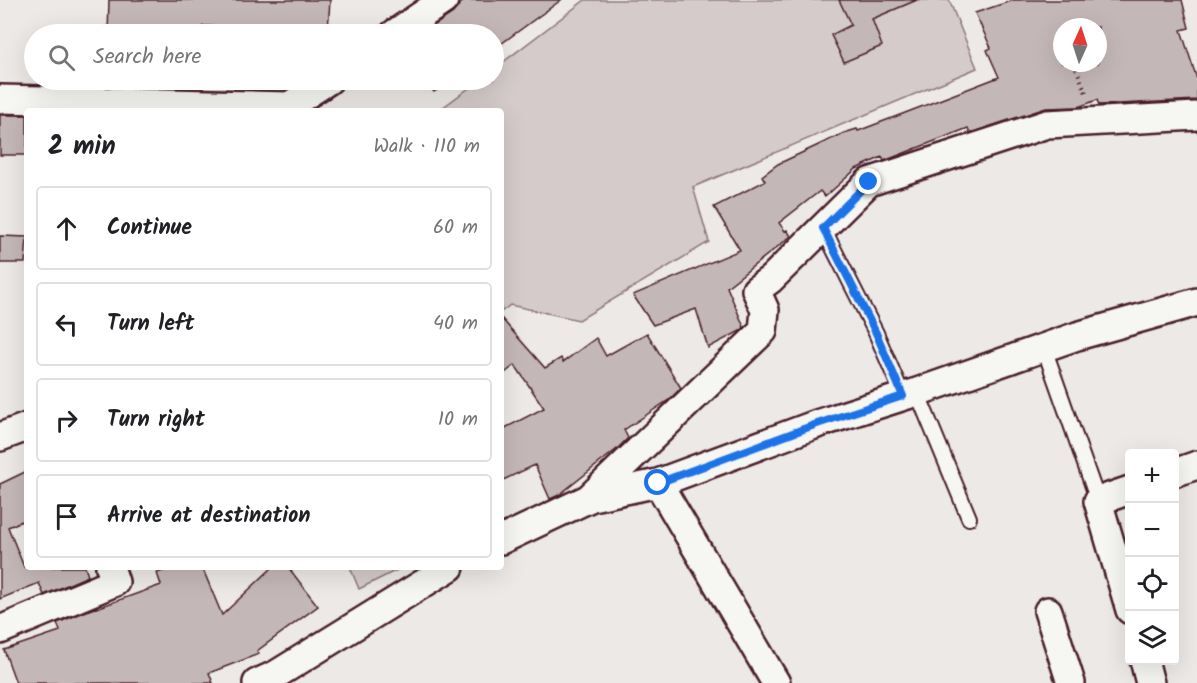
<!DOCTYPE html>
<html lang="en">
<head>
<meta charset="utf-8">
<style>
  :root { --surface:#fff; --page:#f6f6f6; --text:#202124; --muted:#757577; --line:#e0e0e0 }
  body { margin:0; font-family:Kalam,sans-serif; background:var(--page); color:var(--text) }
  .controls { position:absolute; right:18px; bottom:18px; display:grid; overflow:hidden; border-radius:6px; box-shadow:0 6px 24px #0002 }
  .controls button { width:54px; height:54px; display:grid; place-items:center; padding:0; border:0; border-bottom:2px solid var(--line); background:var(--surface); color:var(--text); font:30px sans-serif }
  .compass { position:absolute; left:1053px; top:18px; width:54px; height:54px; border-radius:50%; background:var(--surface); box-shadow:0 6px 24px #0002; rotate:3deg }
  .stop { position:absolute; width:18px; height:18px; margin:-14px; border:4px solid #1a73e8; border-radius:50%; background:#fff }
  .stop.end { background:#1a73e8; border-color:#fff; box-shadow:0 2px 6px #0008 }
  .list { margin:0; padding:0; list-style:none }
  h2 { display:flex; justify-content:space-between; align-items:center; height:78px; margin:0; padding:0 24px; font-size:26px }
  h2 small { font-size:20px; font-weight:400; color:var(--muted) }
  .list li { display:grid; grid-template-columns:39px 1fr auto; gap:18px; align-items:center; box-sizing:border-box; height:84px; margin:0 12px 12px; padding:0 12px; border:2px solid var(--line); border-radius:6px }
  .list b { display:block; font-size:22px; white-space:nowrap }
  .list em { font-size:20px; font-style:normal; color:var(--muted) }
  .icon { flex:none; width:33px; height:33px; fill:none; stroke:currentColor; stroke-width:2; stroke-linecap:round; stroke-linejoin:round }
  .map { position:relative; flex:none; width:1197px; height:683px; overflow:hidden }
  .search { position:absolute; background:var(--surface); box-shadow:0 6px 24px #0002; left:24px; top:24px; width:480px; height:66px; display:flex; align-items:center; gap:15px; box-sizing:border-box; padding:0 21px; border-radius:33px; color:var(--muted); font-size:22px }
  .panel { position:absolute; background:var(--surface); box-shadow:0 6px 24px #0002; left:24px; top:108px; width:480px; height:462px; border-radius:6px }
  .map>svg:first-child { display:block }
  .green { fill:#d4cbca; stroke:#8f757a; stroke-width:1.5 }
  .building { fill:#c4b7b7; stroke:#4a1f2b; stroke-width:1.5; fill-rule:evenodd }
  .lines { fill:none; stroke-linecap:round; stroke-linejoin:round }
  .lane-casing { stroke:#4a1f2b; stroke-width:18 }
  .street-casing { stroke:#4a1f2b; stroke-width:32 }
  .path { stroke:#4a1f2b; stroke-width:4; stroke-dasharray:1.5 4.5; stroke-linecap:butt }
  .lane { stroke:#f6f6f2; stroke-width:14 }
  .street { stroke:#f6f6f2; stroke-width:27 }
  .route { stroke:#1a73e8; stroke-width:8 }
</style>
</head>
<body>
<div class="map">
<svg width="1197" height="683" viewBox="0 0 1197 683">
  <rect width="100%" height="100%" fill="#ece9e6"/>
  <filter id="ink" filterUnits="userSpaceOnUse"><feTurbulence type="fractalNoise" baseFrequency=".0167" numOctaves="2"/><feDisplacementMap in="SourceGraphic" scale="12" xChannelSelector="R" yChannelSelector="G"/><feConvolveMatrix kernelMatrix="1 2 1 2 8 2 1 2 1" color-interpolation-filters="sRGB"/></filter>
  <g filter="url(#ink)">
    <path class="green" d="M585 0H949L977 68 693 187 709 242 579 320 510 305 501 312V111H438L480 80H494V69Z
      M350 567H403L359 589Z"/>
    <path class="building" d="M109 0H330L328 30 203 26V34H108Z
      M465 0H561L494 49V34H421L453 13 459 5Z
      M839 0H917L872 19 882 46 844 62 831 35 851 25Z
      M1014 0H1182L1189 28 1181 30 1197 79V100L1099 105 1097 100 1078 107 1046 108 970 133 968 128 884 161 882 157 856 169 825 197 820 191 779 223 785 231 787 230 791 236 727 287 744 327 742 330 708 348 696 309 653 325 633 295 740 250 714 207 765 181 762 176 778 164 844 133 857 129 858 131 999 77 987 50 991 48 975 13ZM1062 27H1098V63H1062Z
      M107 80H201V81L144 80V81Z
      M426 80H451L434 92Z
      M0 115H27V155H0Z
      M0 236 27 237 25 263H0Z
      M501 318 545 368 561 358 563 362 596 338 606 356 647 333 681 388 670 399 624 430 628 438 617 449 559 495 550 499 535 465 501 481V430L544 408 515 365 501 376Z
      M27 471V519L8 527 24 567H85L88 576 44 595 39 583 0 599V484Z
      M175 567H202L222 615 273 567H288L318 606 257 651 259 654 209 673 213 683H16L4 650 60 631 57 623 97 607V608L161 585 157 573Z"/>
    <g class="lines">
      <g class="lane-casing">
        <path id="lane" d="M823 228 876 333 903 396
          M1044 348 1098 501
          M917 392 969 518"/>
      </g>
      <g class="street-casing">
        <path id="street" d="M394 34 444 0
          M0 99 289 106 329 80
          M0 437 27 427
          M1174 473 1197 465
          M658 483 776 683
          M1130 490 1098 501 1130 610
          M588 499 763 331 765 310 756 290 771 279 869 182 1047 124 1197 116
          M501 540 592 497 658 483 817 424 917 392 1077 336 1197 302
          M1048 611 1071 683
          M0 630 115 582 110 567
          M1144 660 1150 683
          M257 683 277 674 450 567"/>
      </g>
      <path class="path" d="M1074 63 1086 93"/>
      <use href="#lane" class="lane"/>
      <use href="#street" class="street"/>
    </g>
  </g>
  <g class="lines" filter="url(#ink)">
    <path class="route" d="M658 483 817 424 903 396 876 333 823 228 869 182"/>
  </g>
</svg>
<div class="controls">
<button>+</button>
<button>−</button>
<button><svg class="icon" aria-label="locate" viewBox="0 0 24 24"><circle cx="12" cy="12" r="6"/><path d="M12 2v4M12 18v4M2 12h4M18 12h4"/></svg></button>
<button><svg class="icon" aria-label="layers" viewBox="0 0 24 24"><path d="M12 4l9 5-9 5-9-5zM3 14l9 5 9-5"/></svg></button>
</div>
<svg class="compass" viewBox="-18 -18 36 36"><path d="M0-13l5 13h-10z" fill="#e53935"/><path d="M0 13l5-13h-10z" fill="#757577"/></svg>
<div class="stop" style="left:658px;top:483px"></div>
<div class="stop end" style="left:869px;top:182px"></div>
<div class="search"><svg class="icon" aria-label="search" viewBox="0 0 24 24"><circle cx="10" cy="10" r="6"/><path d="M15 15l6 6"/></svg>Search here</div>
<section class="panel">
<h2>2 min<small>Walk · 110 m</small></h2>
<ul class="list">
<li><svg class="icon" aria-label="ahead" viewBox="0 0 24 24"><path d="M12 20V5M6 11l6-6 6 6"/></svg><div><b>Continue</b></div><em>60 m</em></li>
<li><svg class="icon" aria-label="left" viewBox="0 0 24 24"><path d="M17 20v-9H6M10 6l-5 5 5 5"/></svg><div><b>Turn left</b></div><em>40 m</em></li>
<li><svg class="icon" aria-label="right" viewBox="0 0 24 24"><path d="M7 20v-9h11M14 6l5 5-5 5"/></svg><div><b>Turn right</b></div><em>10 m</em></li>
<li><svg class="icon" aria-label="arrive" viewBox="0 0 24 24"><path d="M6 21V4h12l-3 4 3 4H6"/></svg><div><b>Arrive at destination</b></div></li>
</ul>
</section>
</div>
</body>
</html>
